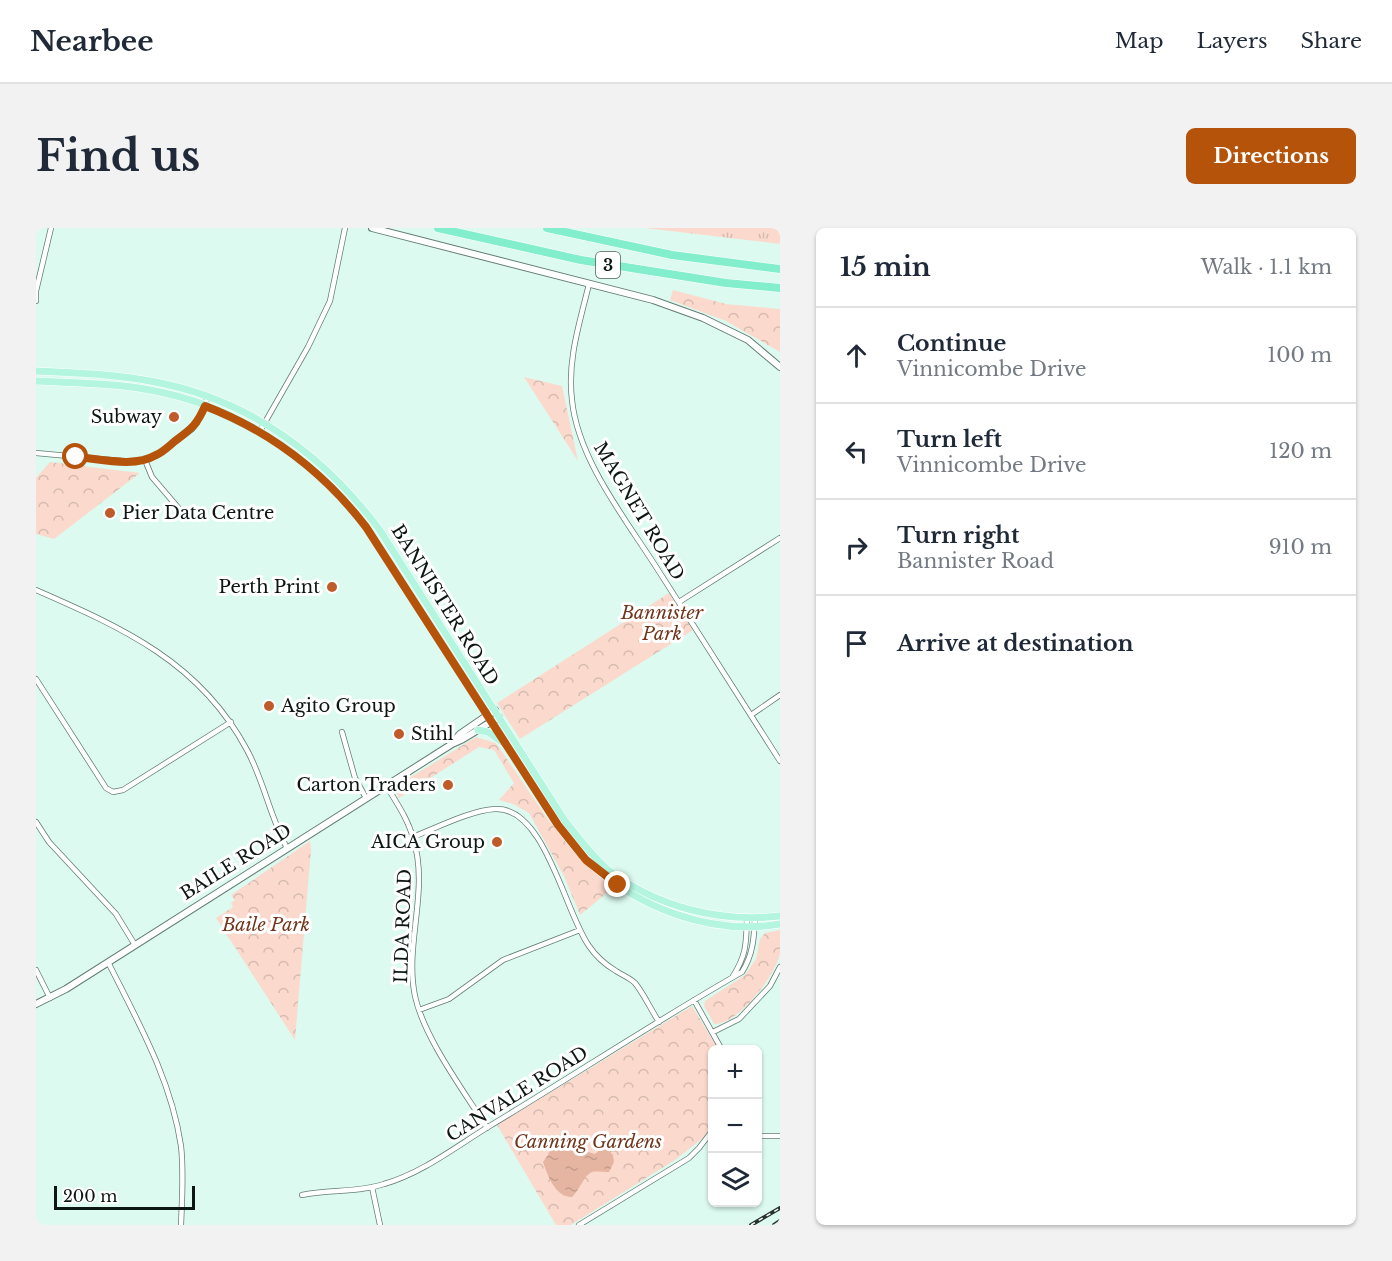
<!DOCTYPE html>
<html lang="en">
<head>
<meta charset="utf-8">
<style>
  :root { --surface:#fff; --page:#f2f2f3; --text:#1f2937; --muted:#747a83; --line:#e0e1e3; --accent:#b45309 }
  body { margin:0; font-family:"Libre Baskerville",serif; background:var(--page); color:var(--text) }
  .controls { position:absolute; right:18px; bottom:18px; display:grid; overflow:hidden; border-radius:9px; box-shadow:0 2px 4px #0004 }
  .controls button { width:54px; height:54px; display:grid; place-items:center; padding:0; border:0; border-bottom:2px solid var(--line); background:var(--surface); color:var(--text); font:30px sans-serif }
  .scale { position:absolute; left:18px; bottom:15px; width:141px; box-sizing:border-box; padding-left:6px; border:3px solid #0c1713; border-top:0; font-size:16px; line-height:21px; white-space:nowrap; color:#0c1713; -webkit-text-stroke:4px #fff; paint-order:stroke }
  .stop { position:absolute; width:18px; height:18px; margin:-14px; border:4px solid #b45309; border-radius:50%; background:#fff }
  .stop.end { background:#b45309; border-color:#fff; box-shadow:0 2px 6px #0008 }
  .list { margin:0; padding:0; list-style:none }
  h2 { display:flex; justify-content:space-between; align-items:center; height:78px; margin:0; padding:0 24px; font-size:26px }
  h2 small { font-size:20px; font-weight:400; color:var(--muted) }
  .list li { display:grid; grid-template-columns:39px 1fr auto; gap:18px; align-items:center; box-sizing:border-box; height:96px; padding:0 24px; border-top:2px solid var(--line) }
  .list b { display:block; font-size:22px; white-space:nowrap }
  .list p { margin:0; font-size:20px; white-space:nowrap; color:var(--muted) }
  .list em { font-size:20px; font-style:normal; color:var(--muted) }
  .icon { flex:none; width:33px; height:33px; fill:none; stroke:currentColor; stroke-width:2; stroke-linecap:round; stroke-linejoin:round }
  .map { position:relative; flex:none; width:744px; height:997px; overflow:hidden; border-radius:9px }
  header { display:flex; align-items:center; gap:36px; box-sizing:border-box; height:84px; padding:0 30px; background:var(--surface); border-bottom:2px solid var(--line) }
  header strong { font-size:28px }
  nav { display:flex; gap:33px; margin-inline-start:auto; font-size:21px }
  .intro { display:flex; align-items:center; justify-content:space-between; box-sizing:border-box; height:144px; padding:0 36px }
  h1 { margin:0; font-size:42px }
  .button { padding:15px 27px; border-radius:9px; background:var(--accent); color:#fff; font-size:21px; font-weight:700 }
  main { display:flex; gap:36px; padding:0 36px }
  aside { flex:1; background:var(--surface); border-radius:9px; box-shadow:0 2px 4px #0004 }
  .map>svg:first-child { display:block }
  .grass { fill:url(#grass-tufts) }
  .park { fill:url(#park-crowns) }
  .water { fill:url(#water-ripples) }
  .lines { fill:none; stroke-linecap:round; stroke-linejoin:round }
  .street-casing { stroke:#637d74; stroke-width:6 }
  .secondary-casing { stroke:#637d74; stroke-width:8 }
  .primary-casing { stroke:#fff; stroke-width:8 }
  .highway-casing { stroke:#fff; stroke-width:9 }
  .street { stroke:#fff; stroke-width:4.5 }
  .secondary { stroke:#fff; stroke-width:6 }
  .primary { stroke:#b4f5e0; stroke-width:7 }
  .highway { stroke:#82eecc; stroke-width:8 }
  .rail-casing { stroke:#27342f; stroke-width:4 }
  .rail { stroke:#fff; stroke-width:1.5; stroke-dasharray:4.5; stroke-linecap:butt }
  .route { stroke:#b45309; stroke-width:8 }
  .poi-dot { fill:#bf5a2b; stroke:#fff; stroke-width:2 }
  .labels { text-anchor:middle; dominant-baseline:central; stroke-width:6; stroke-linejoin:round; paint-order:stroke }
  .shield { fill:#fff; stroke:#555d5a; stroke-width:1.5 }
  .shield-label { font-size:16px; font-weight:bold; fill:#0c1713 }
  .poi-label { font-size:18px; fill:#0c1713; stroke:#fff; text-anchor:end }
  .street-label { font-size:18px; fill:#0c1713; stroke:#fff }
  .park-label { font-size:18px; font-style:italic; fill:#71351b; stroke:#fff }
</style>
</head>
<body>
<header>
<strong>Nearbee</strong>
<nav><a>Map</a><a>Layers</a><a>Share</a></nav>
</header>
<div class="intro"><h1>Find us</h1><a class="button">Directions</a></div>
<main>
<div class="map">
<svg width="744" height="997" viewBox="0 0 744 997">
  <defs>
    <pattern id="grass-tufts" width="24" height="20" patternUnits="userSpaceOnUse" patternTransform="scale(1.5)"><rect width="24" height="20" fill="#fbdacd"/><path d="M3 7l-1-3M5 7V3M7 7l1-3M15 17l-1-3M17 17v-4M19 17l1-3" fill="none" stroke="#d6baaf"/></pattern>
    <pattern id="park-crowns" width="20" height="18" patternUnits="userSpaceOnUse" patternTransform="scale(1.5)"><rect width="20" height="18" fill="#fbdacd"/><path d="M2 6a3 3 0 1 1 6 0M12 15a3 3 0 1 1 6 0" fill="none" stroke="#d6baaf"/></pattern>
    <pattern id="water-ripples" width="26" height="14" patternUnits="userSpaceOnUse" patternTransform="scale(1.5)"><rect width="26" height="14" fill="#e5b5a1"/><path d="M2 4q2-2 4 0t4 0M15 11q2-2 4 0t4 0" fill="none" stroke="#c39b8a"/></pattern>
  </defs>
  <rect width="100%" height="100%" fill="#dcfaef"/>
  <path class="grass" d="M609 0H744V16Z"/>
  <path class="park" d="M637 62 690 76 744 81V124L690 93 634 72Z
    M488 149 526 158 542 233Z
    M14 234 104 245 18 311 0 306V250Z
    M633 365 657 402 484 511 461 475Z
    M440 509 460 515 513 593 549 636 577 660 544 687 528 648 493 585 477 576 463 572 478 555 458 522 443 519 363 570 360 563 362 557Z
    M274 613 275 622 259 812 180 690 197 679 195 675 199 672 195 667Z
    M744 702C744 710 744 719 744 726 739 748 702 797 678 796L668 778 669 773 709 747 720 731 724 711 729 705Z
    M656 778 682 821 676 822V896L671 907 639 932 535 997H520L461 897Z"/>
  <path class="water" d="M528 917 559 926 565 921 570 920 577 927 578 934 573 944C568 944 560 943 556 944 548 947 543 963 536 969 519 969 512 948 507 934L514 924Z"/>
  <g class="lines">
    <g class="street-casing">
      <path id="street" d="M553 56C544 94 531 132 536 172 542 233 592 294 624 345 664 407 704 470 744 533
        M0 73V63L15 0
        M224 203 272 119 294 73 309 0
        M0 225 97 234 109 232 120 228 156 201 161 195 172 169
        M109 232 116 249 151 290
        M0 362C87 400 164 434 211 522 228 553 234 589 251 620
        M643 374 744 310
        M0 451 70 560 77 564 87 562 195 494
        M715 487 744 467
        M306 504 319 550 330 570
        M350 557C360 574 372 591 377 610 394 662 368 716 379 768 388 810 428 863 451 900
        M0 594 13 614 80 686 99 717
        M377 609C400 600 436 582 459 581 509 578 529 685 553 718 559 727 570 737 580 743 586 747 594 750 599 755 608 766 615 782 623 794
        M72 734C102 794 135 851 145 918 148 944 146 971 145 997
        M0 742 14 770
        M697 748C711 726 710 715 711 690
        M658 772 686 822
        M383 782 413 771 467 732 544 702
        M677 804 703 791 734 758 744 739
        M722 908H744
        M336 959 344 997
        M266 967C293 961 321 965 348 956 386 945 418 920 452 899 537 848 620 793 706 744 717 727 718 710 719 690
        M543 997 653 930 663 920 676 903"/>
    </g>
    <g class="secondary-casing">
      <path id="secondary" d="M336 0 617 72 667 90 712 112 744 139
        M418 513 424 506 459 482
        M0 776 30 761 416 516 427 511 463 489"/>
    </g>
    <g class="primary-casing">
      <path id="primary" d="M0 143C38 145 77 146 114 153 210 170 285 224 343 301L529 593C542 609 555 627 571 641 620 679 684 695 744 688
        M0 153C38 155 77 155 114 162 202 178 277 229 330 299L522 597C531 609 540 622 552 633 601 680 676 708 744 696
        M442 502 452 504 471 518"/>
    </g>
    <g class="highway-casing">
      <path id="highway" d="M402 0 545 32 690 55 744 60
        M511 0 636 27 744 41"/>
    </g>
    <use href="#street" class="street"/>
    <use href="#secondary" class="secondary"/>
    <use href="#primary" class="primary"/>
    <use href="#highway" class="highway"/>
    <g class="rail-casing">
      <path id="rail" d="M715 997 744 980
        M738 997 744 993"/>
    </g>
    <use href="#rail" class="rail"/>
  </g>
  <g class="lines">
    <path class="route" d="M40 229C65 231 98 240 120 227 127 224 133 218 139 213 155 201 161 197 169 178 234 203 287 243 330 299L522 597 550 632 582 657"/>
  </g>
  <g class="poi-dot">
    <circle cx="138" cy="189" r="6"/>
    <circle cx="74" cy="285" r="6"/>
    <circle cx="296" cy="359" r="6"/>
    <circle cx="233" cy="478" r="6"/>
    <circle cx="363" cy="506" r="6"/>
    <circle cx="412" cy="557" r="6"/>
    <circle cx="461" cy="614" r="6"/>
  </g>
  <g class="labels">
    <rect class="shield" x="560" y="24" width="24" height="26" rx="4.5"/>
    <g class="shield-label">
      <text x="572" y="37">3</text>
    </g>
    <g class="poi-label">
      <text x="126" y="189">Subway</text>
      <text x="86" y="285" text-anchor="start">Pier Data Centre</text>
      <text x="284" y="359">Perth Print</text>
      <text x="245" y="478" text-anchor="start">Agito Group</text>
      <text x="375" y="506" text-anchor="start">Stihl</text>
      <text x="400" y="557">Carton Traders</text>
      <text x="449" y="614">AICA Group</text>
    </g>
    <g class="street-label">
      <text transform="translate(603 283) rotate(59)">MAGNET ROAD</text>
      <text transform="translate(409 377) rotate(58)">BANNISTER ROAD</text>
      <text transform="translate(200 634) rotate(-32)">BAILE ROAD</text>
      <text transform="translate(367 698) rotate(-88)">ILDA ROAD</text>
      <text transform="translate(481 866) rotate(-32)">CANVALE ROAD</text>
    </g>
    <g class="park-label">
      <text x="626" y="385">Bannister<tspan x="626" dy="21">Park</tspan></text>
      <text x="230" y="697">Baile Park</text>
      <text x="552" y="914">Canning Gardens</text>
    </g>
  </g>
</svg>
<div class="controls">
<button>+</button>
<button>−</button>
<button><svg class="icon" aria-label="layers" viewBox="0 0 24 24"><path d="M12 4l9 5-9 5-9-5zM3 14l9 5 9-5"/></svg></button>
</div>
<div class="scale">200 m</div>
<div class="stop" style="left:40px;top:229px"></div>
<div class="stop end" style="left:582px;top:657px"></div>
</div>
<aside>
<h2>15 min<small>Walk · 1.1 km</small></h2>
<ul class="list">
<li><svg class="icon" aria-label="ahead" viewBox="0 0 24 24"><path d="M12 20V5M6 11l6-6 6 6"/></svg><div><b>Continue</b><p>Vinnicombe Drive</p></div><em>100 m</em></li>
<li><svg class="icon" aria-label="left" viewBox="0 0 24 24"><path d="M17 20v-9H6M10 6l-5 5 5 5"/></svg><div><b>Turn left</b><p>Vinnicombe Drive</p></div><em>120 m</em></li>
<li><svg class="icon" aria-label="right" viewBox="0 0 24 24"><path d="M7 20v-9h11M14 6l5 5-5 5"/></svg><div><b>Turn right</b><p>Bannister Road</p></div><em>910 m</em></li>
<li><svg class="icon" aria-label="arrive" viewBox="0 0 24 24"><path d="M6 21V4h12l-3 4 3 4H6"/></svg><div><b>Arrive at destination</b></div></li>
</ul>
</aside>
</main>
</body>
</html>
